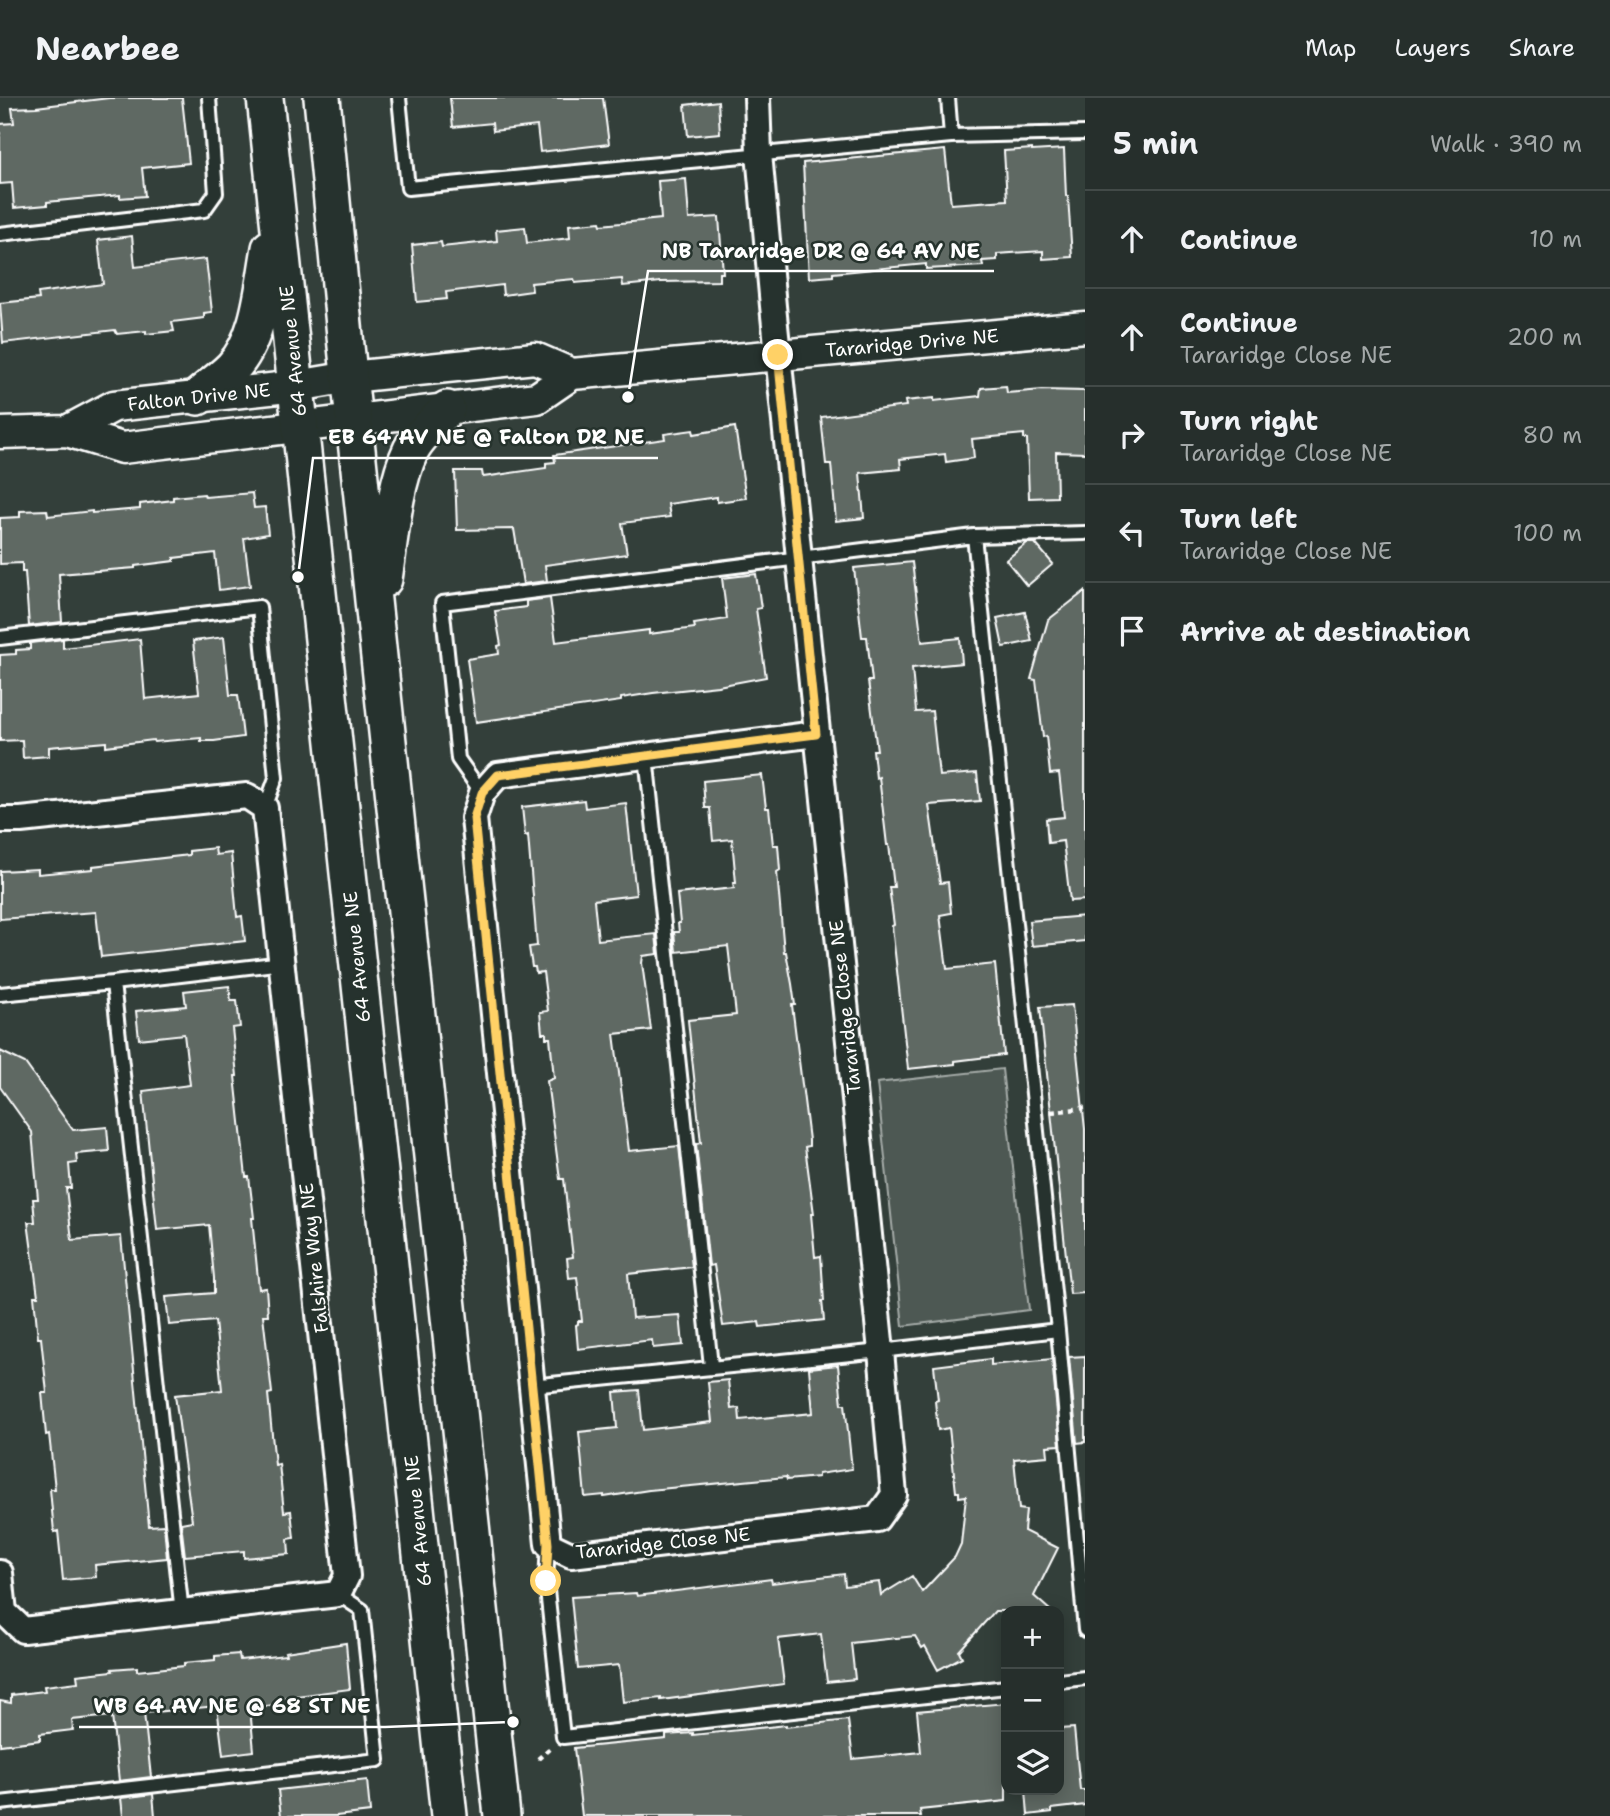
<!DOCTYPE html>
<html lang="en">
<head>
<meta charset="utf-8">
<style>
  :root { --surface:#262f2c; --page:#2e3734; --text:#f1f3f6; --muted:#a4a9a9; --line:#424a48 }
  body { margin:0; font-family:"Shantell Sans",sans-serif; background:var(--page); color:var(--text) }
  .controls { position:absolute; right:21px; bottom:21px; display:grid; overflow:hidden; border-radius:14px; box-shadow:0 4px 18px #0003 }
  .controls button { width:63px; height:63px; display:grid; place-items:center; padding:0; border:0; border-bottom:2px solid var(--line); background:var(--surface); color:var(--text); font:35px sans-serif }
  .stop { position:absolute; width:21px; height:21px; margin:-16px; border:5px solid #ffd166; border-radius:50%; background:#fff }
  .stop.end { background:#ffd166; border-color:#fff; box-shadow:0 2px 7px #0008 }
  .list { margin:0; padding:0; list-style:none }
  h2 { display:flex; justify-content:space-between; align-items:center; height:91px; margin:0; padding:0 28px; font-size:30px }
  h2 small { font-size:23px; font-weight:400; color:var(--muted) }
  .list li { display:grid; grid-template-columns:46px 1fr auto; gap:21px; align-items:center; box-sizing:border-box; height:98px; padding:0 28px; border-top:2px solid var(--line) }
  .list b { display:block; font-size:26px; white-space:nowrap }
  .list p { margin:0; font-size:23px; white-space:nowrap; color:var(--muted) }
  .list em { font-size:23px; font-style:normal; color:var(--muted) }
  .icon { flex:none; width:38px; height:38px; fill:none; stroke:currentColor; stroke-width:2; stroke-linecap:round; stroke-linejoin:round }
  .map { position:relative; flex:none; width:1085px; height:1718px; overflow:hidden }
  header { display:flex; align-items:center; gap:42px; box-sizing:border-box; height:98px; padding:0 35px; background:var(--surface); border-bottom:2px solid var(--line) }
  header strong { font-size:33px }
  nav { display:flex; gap:38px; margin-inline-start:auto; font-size:24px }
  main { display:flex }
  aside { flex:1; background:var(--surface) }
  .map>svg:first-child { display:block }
  .green { fill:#4d5853; stroke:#a6aca9; stroke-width:2 }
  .building { fill:#5f6964; stroke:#fff; stroke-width:2 }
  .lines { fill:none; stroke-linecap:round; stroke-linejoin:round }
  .service-casing { stroke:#fff; stroke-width:18 }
  .minor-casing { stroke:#fff; stroke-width:30 }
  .tertiary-casing { stroke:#fff; stroke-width:35 }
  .secondary-casing { stroke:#fff; stroke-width:40 }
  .path { stroke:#fff; stroke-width:4.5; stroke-dasharray:5 5; stroke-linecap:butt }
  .service { stroke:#26332d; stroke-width:12 }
  .minor { stroke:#26332d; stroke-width:24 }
  .tertiary { stroke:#26332d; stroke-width:30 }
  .secondary { stroke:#26332d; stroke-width:35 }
  .route { stroke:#ffd166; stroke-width:9 }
  .labels { text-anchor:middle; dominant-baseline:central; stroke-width:5; stroke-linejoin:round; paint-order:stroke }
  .street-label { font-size:19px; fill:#fff; stroke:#26332d }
  .leader { fill:none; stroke:#fff; stroke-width:2.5 }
  .callout-dot { fill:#fff; stroke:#26332d; stroke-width:2.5 }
  .callout-label { font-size:21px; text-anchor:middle; font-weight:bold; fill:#fff; stroke:#26332d; stroke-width:5; stroke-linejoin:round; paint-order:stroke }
</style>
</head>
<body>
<header>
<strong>Nearbee</strong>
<nav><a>Map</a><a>Layers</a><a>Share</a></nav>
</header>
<main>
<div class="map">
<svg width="1085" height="1718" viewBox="0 0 1085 1718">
  <rect width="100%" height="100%" fill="#333f3a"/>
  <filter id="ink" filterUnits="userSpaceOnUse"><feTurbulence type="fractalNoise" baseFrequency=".0143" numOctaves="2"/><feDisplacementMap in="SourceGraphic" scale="14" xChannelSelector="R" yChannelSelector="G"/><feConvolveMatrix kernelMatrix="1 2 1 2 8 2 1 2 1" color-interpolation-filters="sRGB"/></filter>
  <g filter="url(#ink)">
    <path class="green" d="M1002 971 1029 1212 903 1228 877 985Z"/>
    <path class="building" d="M109 0H182L189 65 142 70 145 98 120 100V97L47 104V107L14 110 12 85 0 86V26L14 25 12 10 36 9Z
      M450 0H603L609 46 540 54 537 28 493 33 492 25 453 29Z
      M718 3 720 35 688 38 685 7Z
      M1032 51V53L1064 51 1066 98H1068L1072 159 1043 161V153L997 156V162L982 163 983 168 926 171V166L833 175V178L809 180 803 65 945 52 951 106 1007 102 1004 53Z
      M686 81 689 121 719 119 723 175H719V183L661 184 623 188 622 181 575 185 574 181 531 185 532 193 503 197 502 187 446 194 447 201 417 204 412 147 441 144 442 149 497 143 496 132 525 129 527 145 570 140 569 127 600 124 601 127 661 121 658 83Z
      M132 138 135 169 206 161 212 214 204 215V220L172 224 174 233 146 236V233L117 236 115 232 3 245 0 205 39 201 38 195 103 186 98 142Z
      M1006 288 1007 295 1042 292 1085 293V355L1056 354 1057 399 1029 400 1027 341H1024V336L972 341 974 360 946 364 945 356 900 361 901 371 860 375 864 420 836 423 831 366H826L821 319 906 308 905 303 934 300V303L980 298 981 290Z
      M735 329 746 400 717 404V399L668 406 670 419 622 425 627 456 545 467 547 483 523 486 514 431 457 432 455 373H482L483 379 546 370V365L555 364 554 357 665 341 664 336 693 332 694 336Z
      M252 395 254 410 265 409 268 436 244 440 250 488 219 492 215 455 174 460V463L135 468V470L59 476 62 524 29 528 25 474H22V465L0 466V420L20 419V413L47 412 48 418 92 413V415L140 411V406L173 402V399L204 396 205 399Z
      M1027 445H1035L1053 466 1027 488 1006 462Z
      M912 464 922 544 960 540 962 565 912 570 916 614 932 613 939 678 977 675 980 703 929 707 940 785 948 784 951 815 940 817 947 871 995 866 1004 957 955 963V966L908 971 892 828 894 827 889 789H894L889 747H887L879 679 876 680 873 652H877L868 583H872L867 539H862L854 470Z
      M756 476 761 510 756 511 766 579 718 588 653 595 621 600V603L476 624 467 561 499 556 498 548 501 547 495 513 526 509V503L550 500 556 544 649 532V536L695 530 694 526 727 521 722 480Z
      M1085 493V802L1070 803 1063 743 1048 745 1046 721 1064 719 1059 675 1050 676 1046 638 1043 639 1036 582 1031 581 1048 522Z
      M1025 514 1032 543 1003 549 997 520Z
      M224 539 230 597H238L243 639 214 643H201V640L154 644 153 642 106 648V644L49 649V658L23 660 22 642 0 643V557L16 556V552L30 551V545L63 541V550L140 541 145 601 199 595 193 543Z
      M762 677 766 710H769L773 747H778L780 772 777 774 784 854H786L792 886 795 907H792L809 1042V1048L805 1049 814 1116H811L815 1159 821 1158 824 1203H822L824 1222 760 1229 759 1224 723 1228 714 1167 709 1168 696 1046 701 1045 688 922 736 917 728 848 676 854 674 834H679L678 825H680L677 796 734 790 733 785H736L732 741 713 743 710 710H705L703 683Z
      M584 702 585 710 626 705 636 797 594 802 598 842 656 836 658 856 643 858 642 865 651 932 614 936 629 1053 679 1048 692 1169 628 1176 632 1220 680 1217 683 1247 653 1250 652 1242 578 1251 576 1227 578 1226V1223H582L577 1179 569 1180 567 1160 573 1159 567 1110 564 1081H560L547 983 554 980 550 940H546V935H542L540 914 548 913 543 874 536 875 535 869H532L529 849 537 848 528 737 525 738 522 709Z
      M215 750 216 757 231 755 237 819 242 818 245 843 101 859 96 814 0 821V773L38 771V776L93 771V768L189 757V753Z
      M1085 818V843L1032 848 1029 823Z
      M229 888 231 903H237L240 929 232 930 237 978H235L246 1079H249L254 1120H252L259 1191 266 1190 268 1217H263L272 1295 268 1296 275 1367 279 1366 284 1414 291 1413 294 1440 288 1441 289 1456 244 1460V1453L185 1458 181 1425 192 1423 175 1297 222 1292 215 1223 169 1227 166 1199 214 1195V1180L209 1127 157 1132 143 993 190 987 184 936 139 941 136 913 186 908 184 893Z
      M1072 907 1085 1031V1195L1070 1196 1040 909Z
      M0 953 25 965 73 1032 107 1029 109 1053 76 1056 77 1065 69 1066 71 1090H66L72 1142 121 1138 149 1428 164 1427 167 1460 95 1467 96 1479 63 1482 58 1433 54 1434 50 1391H55L49 1336 46 1337 42 1295H47L41 1240H38L34 1198H38L28 1124H35L33 1101H38L32 1034 0 989Z
      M1085 1258V1344L1077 1345 1069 1259Z
      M991 1261V1267L1052 1261 1060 1347 1047 1348 1048 1358 1014 1361 1019 1411 1026 1412 1024 1433 1058 1450 1034 1498 1051 1513H995L959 1553 962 1559 938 1572 925 1548 922 1550 915 1538 851 1545 855 1581 827 1584 821 1536 778 1541 784 1586 661 1602V1600L623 1604 619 1567 578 1571 571 1499 636 1495 637 1498 771 1481 772 1485 844 1476 845 1488 879 1484 881 1497 912 1478 922 1494 955 1459 961 1446 966 1398 959 1399V1394H956L949 1330 938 1332 935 1303 938 1302 934 1268Z
      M838 1267 842 1306H845L852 1371 818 1376V1379L787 1382 786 1379 649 1392 604 1399V1397L585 1399 579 1334 617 1330 614 1294 639 1292 643 1332 712 1324 708 1284 728 1282 731 1311 739 1310 740 1322 813 1315 809 1270Z
      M346 1545 350 1591 281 1600 282 1606 250 1610 254 1653 223 1657 217 1608 144 1615 151 1679 119 1683 112 1618 72 1622 73 1632 40 1636V1642L0 1647V1603L11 1605V1597L45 1593 44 1588 78 1584 77 1577 113 1573 112 1571 137 1569V1573L184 1568V1565L215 1562V1558L239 1556 240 1562 286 1557 285 1554Z
      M1006 1605V1703L920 1712 921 1718H582L574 1650 666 1641V1637L693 1635V1637L786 1627V1629L848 1622 853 1661 921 1654 917 1613Z
      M1074 1630 1080 1692H1085V1707L1052 1711V1714L1028 1717 1026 1692H1059V1631Z
      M367 1682 370 1714 336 1718H281L278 1692Z
      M153 1696 155 1718H123L121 1700Z"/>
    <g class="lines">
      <g class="service-casing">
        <path id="service" d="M399 0 408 90 951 38 1085 35
          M948 0 951 38
          M0 136 204 112 216 95 209 0
          M1085 435 974 438 1058 1232 1085 1532
          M0 540 259 509 276 680 265 710
          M646 658 711 1268
          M482 695 458 661 442 505 974 438
          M113 885 283 865
          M0 896 113 885 182 1515
          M531 1288 881 1253 1058 1232
          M548 1446 546 1483 563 1639 1006 1589
          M1059 1583 1085 1580
          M0 1705 378 1662 362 1512 338 1496"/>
      </g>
      <g class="minor-casing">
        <path id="minor" d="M757 0 759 55 773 208 881 1253 894 1397 877 1421 571 1457 548 1446 474 720 482 695 498 677 816 636
          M0 722H21L247 698 265 710 347 1478 338 1496 23 1532 4 1514 0 1475"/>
      </g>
      <g class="tertiary-casing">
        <path id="tertiary" d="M67 333 114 308 297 288 350 279 535 260 572 276
          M0 335 67 333 122 350 537 300 572 276 1085 229"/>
      </g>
      <g class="secondary-casing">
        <path id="secondary" d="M265 0 449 1718
          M322 0 346 248 502 1718
          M198 299C209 289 222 280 232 270 260 241 263 188 270 150
          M384 481C390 443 394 387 411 352 419 336 435 324 447 311"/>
      </g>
      <path class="path" d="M1051 1014 1085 1010
        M538 1661 549 1651"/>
      <use href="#service" class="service"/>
      <use href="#minor" class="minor"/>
      <use href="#tertiary" class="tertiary"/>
      <use href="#secondary" class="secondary"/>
    </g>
  </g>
  <g class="lines" filter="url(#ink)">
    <path class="route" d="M546 1483 548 1446 474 720 482 695 498 677 816 636 778 257"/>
  </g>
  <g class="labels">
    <g class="street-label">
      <text transform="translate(912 245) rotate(-5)">Tararidge Drive NE</text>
      <text transform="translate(293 253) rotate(-96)">64 Avenue NE</text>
      <text transform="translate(199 299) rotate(-6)">Falton Drive NE</text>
      <text transform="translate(357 859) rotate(-96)">64 Avenue NE</text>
      <text transform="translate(845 909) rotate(-96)">Tararidge Close NE</text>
      <text transform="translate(314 1160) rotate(-96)">Falshire Way NE</text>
      <text transform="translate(418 1423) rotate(-96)">64 Avenue NE</text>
      <text transform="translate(663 1445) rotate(-6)">Tararidge Close NE</text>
    </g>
  </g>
  <path class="leader" d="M628 299L648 173H994M298 479L313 360H658M513 1624L385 1629H79"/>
  <g class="callout-dot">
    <circle cx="628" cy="299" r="7"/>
    <circle cx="298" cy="479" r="7"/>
    <circle cx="513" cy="1624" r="7"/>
  </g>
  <g class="callout-label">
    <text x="821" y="160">NB Tararidge DR @ 64 AV NE</text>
    <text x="486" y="346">EB 64 AV NE @ Falton DR NE</text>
    <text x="232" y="1615">WB 64 AV NE @ 68 ST NE</text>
  </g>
</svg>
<div class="controls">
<button>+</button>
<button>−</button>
<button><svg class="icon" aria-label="layers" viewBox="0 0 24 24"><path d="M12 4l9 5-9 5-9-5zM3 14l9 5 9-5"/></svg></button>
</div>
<div class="stop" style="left:546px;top:1483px"></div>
<div class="stop end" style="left:778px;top:257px"></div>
</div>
<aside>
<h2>5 min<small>Walk · 390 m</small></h2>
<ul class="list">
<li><svg class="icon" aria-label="ahead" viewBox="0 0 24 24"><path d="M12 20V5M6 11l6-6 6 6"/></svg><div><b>Continue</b></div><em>10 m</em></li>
<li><svg class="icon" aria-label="ahead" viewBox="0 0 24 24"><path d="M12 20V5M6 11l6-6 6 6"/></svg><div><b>Continue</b><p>Tararidge Close NE</p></div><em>200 m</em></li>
<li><svg class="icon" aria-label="right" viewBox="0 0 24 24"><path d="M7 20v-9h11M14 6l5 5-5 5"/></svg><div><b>Turn right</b><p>Tararidge Close NE</p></div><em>80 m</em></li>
<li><svg class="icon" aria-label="left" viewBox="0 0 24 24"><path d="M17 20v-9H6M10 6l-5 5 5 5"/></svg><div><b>Turn left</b><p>Tararidge Close NE</p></div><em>100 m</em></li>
<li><svg class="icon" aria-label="arrive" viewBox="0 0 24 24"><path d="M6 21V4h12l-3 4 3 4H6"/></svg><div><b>Arrive at destination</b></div></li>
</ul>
</aside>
</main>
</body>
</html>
